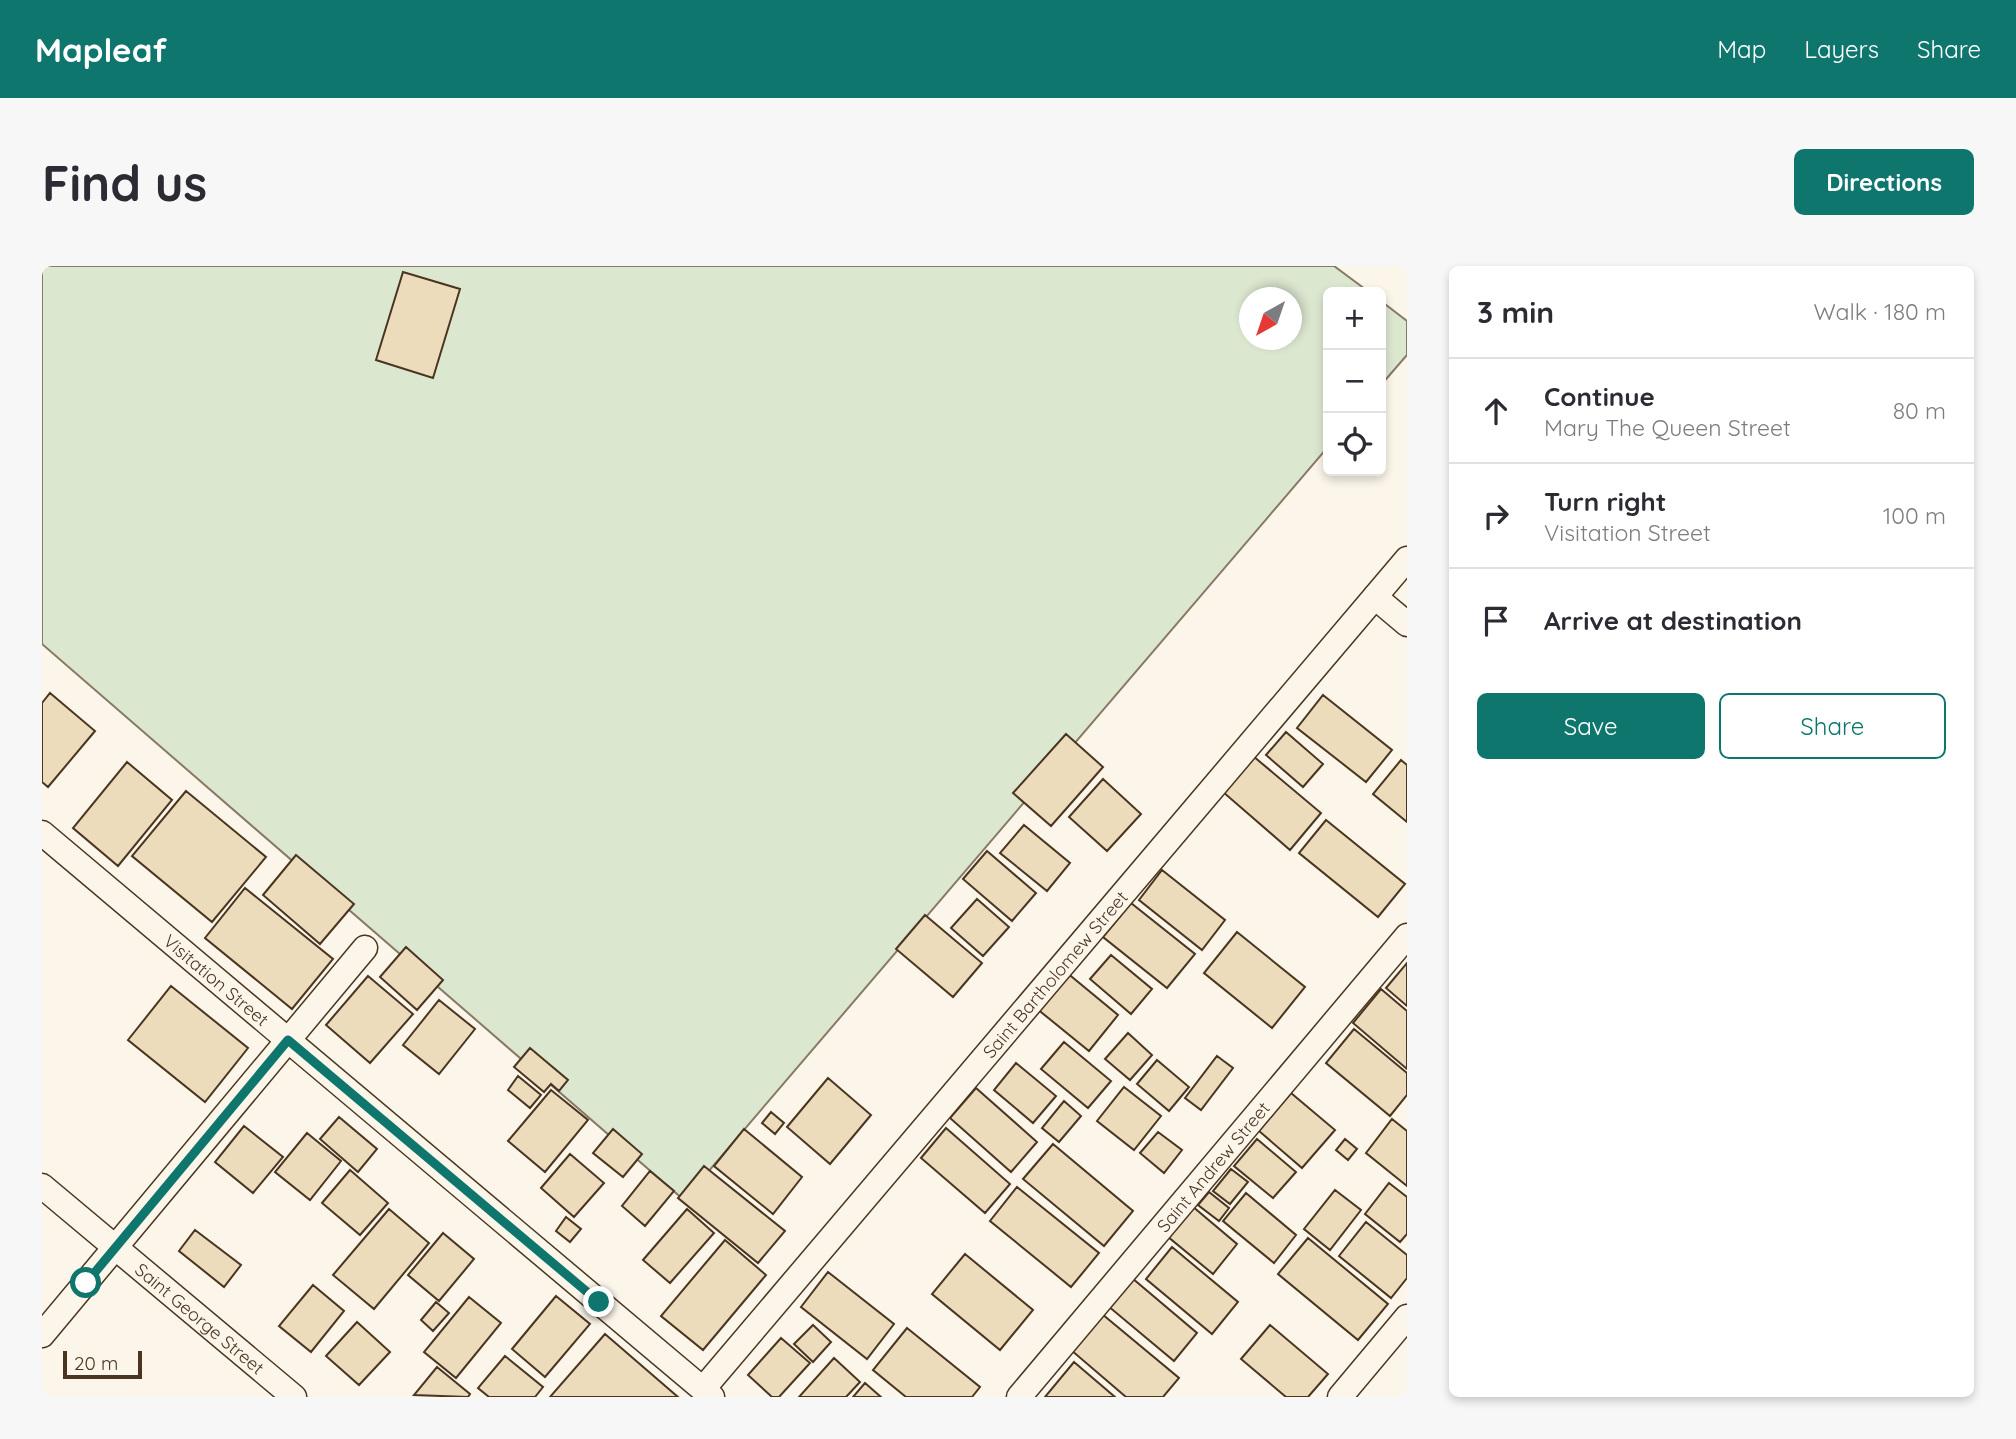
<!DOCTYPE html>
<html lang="en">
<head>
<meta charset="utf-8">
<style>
  :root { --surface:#fff; --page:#f7f7f7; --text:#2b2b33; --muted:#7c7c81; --line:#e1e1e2; --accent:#0f766e }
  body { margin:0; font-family:Quicksand,sans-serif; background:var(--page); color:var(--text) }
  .controls { position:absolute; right:21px; top:21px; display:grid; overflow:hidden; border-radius:10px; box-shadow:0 4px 10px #0003 }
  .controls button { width:63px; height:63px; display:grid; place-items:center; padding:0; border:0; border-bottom:2px solid var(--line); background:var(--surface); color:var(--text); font:35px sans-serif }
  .compass { position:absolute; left:1197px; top:21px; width:63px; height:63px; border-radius:50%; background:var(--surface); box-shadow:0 4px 10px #0003; rotate:220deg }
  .scale { position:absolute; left:21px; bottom:18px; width:79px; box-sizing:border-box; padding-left:7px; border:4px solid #4a3520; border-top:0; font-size:19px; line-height:24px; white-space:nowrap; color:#4a3520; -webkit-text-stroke:5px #fbf6e9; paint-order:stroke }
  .stop { position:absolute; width:21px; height:21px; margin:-16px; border:5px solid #0f766e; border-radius:50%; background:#fff }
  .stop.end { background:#0f766e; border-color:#fff; box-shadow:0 2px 7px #0008 }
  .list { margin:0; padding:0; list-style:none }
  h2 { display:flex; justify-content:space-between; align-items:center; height:91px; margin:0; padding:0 28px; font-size:30px }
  h2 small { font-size:23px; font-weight:400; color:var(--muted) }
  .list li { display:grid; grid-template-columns:46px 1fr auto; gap:21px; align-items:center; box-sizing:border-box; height:105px; padding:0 28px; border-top:2px solid var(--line) }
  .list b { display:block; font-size:26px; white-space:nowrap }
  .list p { margin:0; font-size:23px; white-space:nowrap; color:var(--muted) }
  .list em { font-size:23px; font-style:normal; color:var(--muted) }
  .actions { display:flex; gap:14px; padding:21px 28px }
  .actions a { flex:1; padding:16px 0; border:2px solid var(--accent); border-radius:10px; text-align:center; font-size:24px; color:var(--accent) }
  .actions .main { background:var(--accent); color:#fff }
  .icon { flex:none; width:38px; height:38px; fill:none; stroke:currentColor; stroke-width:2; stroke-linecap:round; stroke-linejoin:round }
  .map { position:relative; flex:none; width:1365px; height:1131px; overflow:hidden; border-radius:10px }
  header { display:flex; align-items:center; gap:42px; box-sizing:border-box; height:98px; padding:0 35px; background:var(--accent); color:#fff }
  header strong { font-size:33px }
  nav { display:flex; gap:38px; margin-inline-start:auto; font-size:24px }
  .intro { display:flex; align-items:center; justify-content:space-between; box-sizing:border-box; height:168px; padding:0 42px }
  h1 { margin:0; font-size:49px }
  .button { padding:18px 32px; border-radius:10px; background:var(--accent); color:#fff; font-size:24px; font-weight:700 }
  main { display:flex; gap:42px; padding:0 42px }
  aside { flex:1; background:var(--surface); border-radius:10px; box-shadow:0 4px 10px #0003 }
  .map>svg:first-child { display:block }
  .green { fill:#dce7d0; stroke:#887966; stroke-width:2; fill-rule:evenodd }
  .building { fill:#ecdcbc; stroke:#4a3520; stroke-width:2 }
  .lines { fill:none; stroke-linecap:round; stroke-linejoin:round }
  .street-casing { stroke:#4a3520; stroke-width:27 }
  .street { stroke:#fbf6e9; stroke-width:24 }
  .route { stroke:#0f766e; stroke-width:9 }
  .labels { text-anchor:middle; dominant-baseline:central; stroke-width:5; stroke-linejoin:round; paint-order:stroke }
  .street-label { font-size:18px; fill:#4a3520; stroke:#fbf6e9 }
</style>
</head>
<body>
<header>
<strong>Mapleaf</strong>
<nav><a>Map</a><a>Layers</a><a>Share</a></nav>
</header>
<div class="intro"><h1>Find us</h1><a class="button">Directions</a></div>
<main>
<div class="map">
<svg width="1365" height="1131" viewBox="0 0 1365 1131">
  <rect width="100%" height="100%" fill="#fbf6e9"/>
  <path class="green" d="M0 0H1292L1327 26H1286V181L642 934 0 378ZM1208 32H1250V74H1208Z
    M1339 35 1365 55V89L1339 119Z"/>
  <path class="building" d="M361 6 418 23 391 112 334 94Z
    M8 427 53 465 6 521 0 516V437Z
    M1281 429 1350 484 1324 516 1255 462Z
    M1244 466 1281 498 1261 521 1224 489Z
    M1024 468 1061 501 1009 560 971 527Z
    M1211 490 1279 547 1248 584 1181 526Z
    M1359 494 1365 499V556L1331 528Z
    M85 496 130 534 76 600 31 562Z
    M1061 513 1099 548 1065 585 1027 551Z
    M144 525 224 591 170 656 90 590Z
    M1284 554 1363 618 1336 651 1257 587Z
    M982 559 1028 597 1005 625 958 587Z
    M945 585 994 627 970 655 921 613Z
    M254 589 312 638 278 678 221 629Z
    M1120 604 1183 654 1160 684 1097 634Z
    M203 622 291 693 250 743 163 672Z
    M935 633 967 661 941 690 909 662Z
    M1089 637 1153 688 1125 722 1061 671Z
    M883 649 940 697 911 731 854 683Z
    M1195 666 1263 721 1230 762 1162 707Z
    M364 681 401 714 375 744 338 711Z
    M1069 689 1110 723 1089 748 1048 713Z
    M1365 697V740L1344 722Z
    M1024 706 1076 749 1047 785 994 742Z
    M326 710 371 748 328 797 284 759Z
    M129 720 206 782 163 836 86 774Z
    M1339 723 1365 745V803L1311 757Z
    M397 734 433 763 397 808 361 779Z
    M1312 763 1365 807V829L1348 850 1284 797Z
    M1086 767 1110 789 1088 814 1063 793Z
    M1022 776 1069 815 1046 842 999 803Z
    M488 782 526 814 517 825 509 818 502 826 472 801Z
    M1175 790 1191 802 1159 844 1143 832Z
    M1115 794 1147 821 1127 845 1095 818Z
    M974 797 1014 830 991 857 952 824Z
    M476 810 499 829 488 842 466 824Z
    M786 812 829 849 788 898 745 861Z
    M1082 821 1119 850 1092 884 1055 855Z
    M934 822 995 876 969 906 908 852Z
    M509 824 546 854 503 906 466 875Z
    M1249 827 1293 864 1260 902 1217 865Z
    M1022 835 1039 850 1017 876 1000 862Z
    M729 846 742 857 733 868 720 857Z
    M297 851 335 883 316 906 278 873Z
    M1350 853 1365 865V920L1324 887Z
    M202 860 241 891 211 927 173 896Z
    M904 862 968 918 943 947 879 892Z
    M571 863 600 888 581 911 551 887Z
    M702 863 760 911 731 948 672 900Z
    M1116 866 1140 884 1122 907 1098 887Z
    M265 867 299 895 268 934 233 906Z
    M1215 873 1254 906 1231 932 1192 900Z
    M1303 873 1315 883 1306 894 1294 884Z
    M1011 878 1091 945 1062 980 981 913Z
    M528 888 562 917 532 951 499 922Z
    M662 900 743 965 716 997 636 932Z
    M1189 903 1206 916 1188 938 1171 925Z
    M308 904 346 937 318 969 280 937Z
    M608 905 632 925 603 960 580 940Z
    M1347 917 1365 931V968L1358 976 1323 948Z
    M975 921 1057 987 1029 1021 948 955Z
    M1293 924 1319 944 1288 984 1262 963Z
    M1167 926 1187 942 1177 955 1156 939Z
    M1204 927 1254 969 1232 997 1181 955Z
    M1150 940 1195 978 1171 1008 1125 970Z
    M347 943 387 977 332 1043 291 1009Z
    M645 943 672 967 628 1017 601 994Z
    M524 951 539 963 528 976 514 965Z
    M1324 956 1365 989V1012L1349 1032 1297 990Z
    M153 964 199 999 182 1021 137 985Z
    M401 967 432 993 397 1035 366 1009Z
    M1266 972 1346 1038 1316 1074 1236 1008Z
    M683 974 724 1009 661 1084 619 1050Z
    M1130 981 1196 1036 1170 1068 1104 1013Z
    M923 988 991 1044 958 1084 890 1028Z
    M786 1006 852 1058 825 1093 759 1041Z
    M1090 1012 1155 1067 1132 1095 1066 1040Z
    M271 1019 302 1045 269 1086 237 1060Z
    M514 1030 548 1058 503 1111 470 1083Z
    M427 1031 459 1057 414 1112 382 1086Z
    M394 1036 407 1047 391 1065 379 1054Z
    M1060 1048 1137 1112 1121 1131H1084L1029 1084Z
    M315 1056 348 1086 317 1119 284 1090Z
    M771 1059 789 1076 771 1096 752 1078Z
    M1228 1059 1286 1108 1266 1131H1244L1199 1093Z
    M865 1062 938 1121 930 1131H864L831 1104Z
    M563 1068 636 1131H508Z
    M739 1072 768 1097 737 1131H730L706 1109Z
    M463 1090 501 1121 493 1131H447L436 1122Z
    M792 1092 818 1116 804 1131H757Z
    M1032 1096 1073 1131H1003Z
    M395 1101 428 1128 426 1131 372 1129Z
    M823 1117 839 1131H811Z"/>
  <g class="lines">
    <g class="street-casing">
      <g id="street">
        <path d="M1333 331 1365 358"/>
        <path id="s1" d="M0 567 670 1131"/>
        <path id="s2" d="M0 920 252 1131"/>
        <path d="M0 1069 323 682"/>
        <path id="s3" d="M661 1123 1365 293"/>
        <path id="s4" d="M977 1131 1365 670"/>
        <path d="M1298 1131 1365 1051"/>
      </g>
    </g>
    <use href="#street" class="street"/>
  </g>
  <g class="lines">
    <path class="route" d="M44 1017 246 774 557 1036"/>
  </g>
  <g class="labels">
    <g class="street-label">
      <text stroke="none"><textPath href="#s3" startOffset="544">Saint Bartholomew Street</textPath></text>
      <text stroke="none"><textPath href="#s1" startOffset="228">Visitation Street</textPath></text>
      <text stroke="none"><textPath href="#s4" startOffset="301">Saint Andrew Street</textPath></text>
      <text stroke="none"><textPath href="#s2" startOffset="206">Saint George Street</textPath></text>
    </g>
  </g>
</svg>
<div class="controls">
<button>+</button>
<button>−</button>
<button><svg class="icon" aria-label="locate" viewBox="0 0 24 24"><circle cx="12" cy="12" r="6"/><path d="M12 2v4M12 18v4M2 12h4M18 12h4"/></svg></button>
</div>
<svg class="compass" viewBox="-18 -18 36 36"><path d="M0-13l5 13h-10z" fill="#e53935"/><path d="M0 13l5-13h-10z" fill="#7c7c81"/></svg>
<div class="scale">20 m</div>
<div class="stop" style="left:44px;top:1017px"></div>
<div class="stop end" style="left:557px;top:1036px"></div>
</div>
<aside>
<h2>3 min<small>Walk · 180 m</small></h2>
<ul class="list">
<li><svg class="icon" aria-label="ahead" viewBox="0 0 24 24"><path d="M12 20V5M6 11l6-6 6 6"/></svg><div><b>Continue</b><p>Mary The Queen Street</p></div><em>80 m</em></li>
<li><svg class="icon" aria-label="right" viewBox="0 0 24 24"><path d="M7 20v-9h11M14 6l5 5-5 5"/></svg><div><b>Turn right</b><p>Visitation Street</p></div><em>100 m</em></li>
<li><svg class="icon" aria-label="arrive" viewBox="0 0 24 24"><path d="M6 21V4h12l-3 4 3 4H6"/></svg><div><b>Arrive at destination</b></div></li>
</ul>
<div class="actions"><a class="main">Save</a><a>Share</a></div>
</aside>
</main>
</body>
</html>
